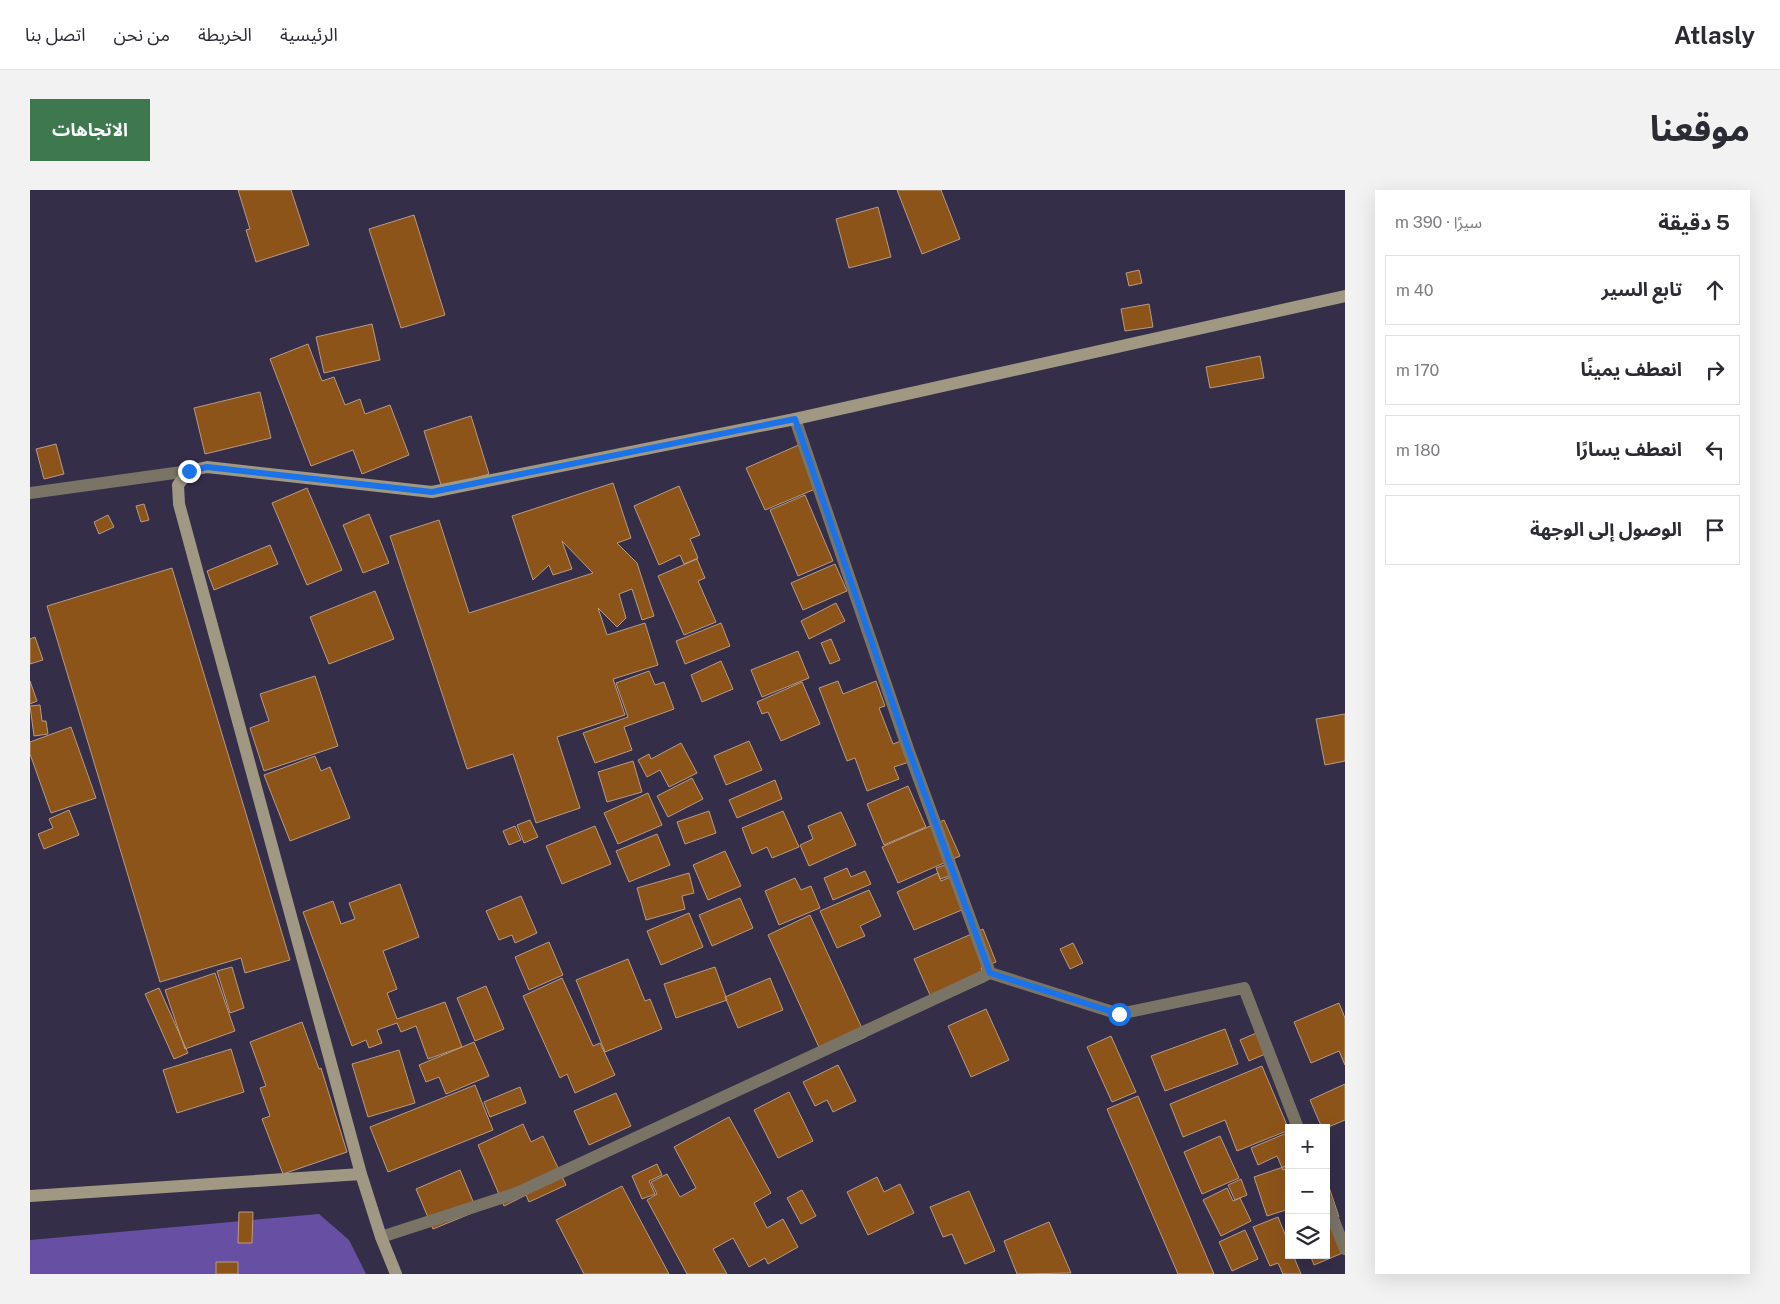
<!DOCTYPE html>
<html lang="ar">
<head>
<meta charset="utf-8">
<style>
  :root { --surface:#fff; --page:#f2f2f3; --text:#2b2b33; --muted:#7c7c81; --line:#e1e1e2; --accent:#3d784f }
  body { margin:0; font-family:"Public Sans","Noto Sans Arabic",sans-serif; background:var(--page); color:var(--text); direction:rtl }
  .controls { position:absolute; right:15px; bottom:15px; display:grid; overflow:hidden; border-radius:0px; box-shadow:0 5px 20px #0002 }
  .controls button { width:45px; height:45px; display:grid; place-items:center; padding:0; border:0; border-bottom:1px solid var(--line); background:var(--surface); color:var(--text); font:25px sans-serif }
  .stop { position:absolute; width:15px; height:15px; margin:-11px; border:4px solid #1a73e8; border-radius:50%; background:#fff }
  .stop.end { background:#1a73e8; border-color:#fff; box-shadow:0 1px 5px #0008 }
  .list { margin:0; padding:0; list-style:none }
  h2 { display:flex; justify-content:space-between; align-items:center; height:65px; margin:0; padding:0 20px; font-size:21px }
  h2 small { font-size:16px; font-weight:400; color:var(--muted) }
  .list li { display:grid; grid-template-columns:32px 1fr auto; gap:15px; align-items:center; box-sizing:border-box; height:70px; margin:0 10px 10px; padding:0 10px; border:1px solid var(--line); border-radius:0px }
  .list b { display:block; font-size:19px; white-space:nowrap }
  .list em { font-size:16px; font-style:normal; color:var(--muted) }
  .icon { flex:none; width:28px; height:28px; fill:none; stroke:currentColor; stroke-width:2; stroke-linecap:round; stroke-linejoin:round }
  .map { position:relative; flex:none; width:1315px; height:1084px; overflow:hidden; direction:ltr; border-radius:0px }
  header { display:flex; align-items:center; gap:30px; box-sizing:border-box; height:70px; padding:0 25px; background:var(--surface); border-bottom:1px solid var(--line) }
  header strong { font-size:24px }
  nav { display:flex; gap:28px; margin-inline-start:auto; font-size:18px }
  .intro { display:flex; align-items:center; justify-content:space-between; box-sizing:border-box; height:120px; padding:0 30px }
  h1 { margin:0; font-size:35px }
  .button { padding:12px 22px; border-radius:0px; background:var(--accent); color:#fff; font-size:18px; font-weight:700 }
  main { display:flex; gap:30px; padding:0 30px }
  aside { flex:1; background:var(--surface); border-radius:0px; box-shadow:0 5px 20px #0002 }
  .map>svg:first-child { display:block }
  .forest { fill:#6750a3 }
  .building { fill:#8d541a; stroke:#b79b84 }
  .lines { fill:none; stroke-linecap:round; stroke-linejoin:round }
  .street { stroke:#7a7467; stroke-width:12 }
  .secondary { stroke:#a19884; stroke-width:12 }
  .route { stroke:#1a73e8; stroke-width:6 }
</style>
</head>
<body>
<header>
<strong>Atlasly</strong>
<nav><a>الرئيسية</a><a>الخريطة</a><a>من نحن</a><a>اتصل بنا</a></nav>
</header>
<div class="intro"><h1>موقعنا</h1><a class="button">الاتجاهات</a></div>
<main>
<aside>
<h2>5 دقيقة<small>سيرًا · 390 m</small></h2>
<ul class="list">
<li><svg class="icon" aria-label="ahead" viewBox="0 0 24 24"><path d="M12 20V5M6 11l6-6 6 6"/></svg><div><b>تابع السير</b></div><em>40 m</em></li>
<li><svg class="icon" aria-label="right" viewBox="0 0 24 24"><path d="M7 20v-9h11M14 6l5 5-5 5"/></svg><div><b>انعطف يمينًا</b></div><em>170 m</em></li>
<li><svg class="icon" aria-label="left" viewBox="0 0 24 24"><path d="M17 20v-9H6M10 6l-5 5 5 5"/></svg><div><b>انعطف يسارًا</b></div><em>180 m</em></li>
<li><svg class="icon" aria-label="arrive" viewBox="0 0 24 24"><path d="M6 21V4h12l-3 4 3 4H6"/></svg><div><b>الوصول إلى الوجهة</b></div></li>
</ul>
</aside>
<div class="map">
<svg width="1315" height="1084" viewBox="0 0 1315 1084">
  <rect width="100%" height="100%" fill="#342e48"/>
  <path class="forest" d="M289 1024 319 1050 336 1084H0V1050Z"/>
  <path class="building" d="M208 0H261L279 55 226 72 216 40 220 39Z
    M867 0H911L930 49 892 64Z
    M848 17 861 67 819 78 806 29Z
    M384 25 415 125 371 138 339 39Z
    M1109 80 1112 93 1099 96 1096 83Z
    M1119 114 1123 137 1095 141 1091 119Z
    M342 134 350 170 294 183 286 147Z
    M278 154 292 191 304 187 315 215 330 209 335 224 360 215 379 265 332 284 323 260 281 276 240 169Z
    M1230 166 1234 188 1180 198 1176 177Z
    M230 202 241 248 175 264 164 218Z
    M441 226 459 284 412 298 394 241Z
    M26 254 34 284 14 289 6 259Z
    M771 254 790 297 735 320 716 278Z
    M583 293 601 348 587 353 607 373 624 426 612 430 602 399 589 404 596 428 587 437 568 418 577 445 615 433 628 475 583 489 595 525 527 547 550 618 506 633 483 564 437 579 360 346 409 330 439 423 563 383 532 351 542 379 523 385 519 375 503 390 482 326Z
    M649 296 670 345 660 349 668 368 654 374 650 365 629 375 604 316Z
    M277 298 312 380 277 395 242 313Z
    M775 305 803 371 768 386 740 320Z
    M114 314 119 330 111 332 106 316Z
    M339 324 359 373 333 383 313 335Z
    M78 325 84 337 69 344 64 332Z
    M240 355 248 374 184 400 177 381Z
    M667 369 675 388 668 391 686 432 654 445 628 386Z
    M805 374 817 401 773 420 761 393Z
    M142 378 260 770 215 783 211 768 130 792 17 416Z
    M345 401 364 449 299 474 280 427Z
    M806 413 815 431 779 449 771 431Z
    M691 433 700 456 655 474 646 451Z
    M5 447 13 470 0 474V449Z
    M801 449 810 470 800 474 791 453Z
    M768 461 779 488 732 507 721 480Z
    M691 471 703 499 672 512 661 485Z
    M619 481 625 495 634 492 644 519 594 537 602 560 565 573 553 543 598 527 586 493Z
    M285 486 308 556 234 581 220 538 239 531 230 504Z
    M0 491 7 511 0 514Z
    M808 491 813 504 846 491 855 516 849 518 863 554 871 551 879 572 864 577 869 589 837 601 825 568 817 571 789 498Z
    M772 492 790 534 751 551 738 522 732 524 727 512Z
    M10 515 12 531H16L18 544 4 546 0 516Z
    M1315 524V571L1295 575 1286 529Z
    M41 537 66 608 21 623 0 564V552Z
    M719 551 732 580 696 595 684 566Z
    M651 553 667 583 639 597 630 580 617 587 608 570 619 564 621 569Z
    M285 566 291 581 300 577 320 628 260 651 234 585Z
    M603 571 612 602 577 612 568 582Z
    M662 588 673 609 638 627 627 606Z
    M745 590 752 609 707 628 699 610Z
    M878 596 896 637 854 655 837 614Z
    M618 603 632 635 588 654 574 623Z
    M39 620 49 645 14 659 8 644 23 638 19 629Z
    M679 621 686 643 655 654 647 632Z
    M753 621 769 657 742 668 737 657 722 664 712 638Z
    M811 622 826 655 779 676 770 655 783 649 778 636Z
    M500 630 508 647 494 653 487 635Z
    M914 630 930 666 868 693 852 657Z
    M485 636 491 650 479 655 473 641Z
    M565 636 581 674 532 694 516 656Z
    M627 644 640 675 599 692 586 661Z
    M695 661 711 696 678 710 663 675Z
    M924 672 929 683 910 689 906 678Z
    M817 678 821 687 835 681 841 694 803 710 794 688Z
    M659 683 664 703 652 706 655 719 616 730 607 698Z
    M908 683 911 691 925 685 939 717 884 740 867 702Z
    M765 688 771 700 781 696 790 718 749 735 735 701Z
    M370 694 389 747 353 761 367 799 357 803 367 829 415 812 432 857 398 869 386 836 371 842 367 833 347 840 352 853 339 858 336 850 322 856 273 722 303 711 311 734 325 729 319 713Z
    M839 700 851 726 830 736 835 746 807 758 790 721Z
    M491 706 507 743 485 753 482 745 469 750 456 721Z
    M710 708 723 738 682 756 669 725Z
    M659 723 673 757 631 775 617 741Z
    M780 725 836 847 793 866 738 745Z
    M953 739 966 772 951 778 956 791 904 814 884 769Z
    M519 752 533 785 499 800 485 767Z
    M1043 753 1053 773 1040 779 1030 759Z
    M598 769 615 811 620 809 632 839 575 862 546 790Z
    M202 777 214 818 200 823 187 781Z
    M685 777 697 810 646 828 634 794Z
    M185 783 205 841 155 859 135 800Z
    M532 788 563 856 570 853 585 885 545 903 537 884 530 888 493 806Z
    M740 788 753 820 708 838 695 807Z
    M456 796 474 839 445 851 427 808Z
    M129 798 158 863 144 869 115 804Z
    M1309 813 1315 828V875L1309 861 1281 873 1264 832Z
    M956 819 979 870 941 887 918 836Z
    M272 832 289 879 291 878 317 962 253 984 232 929 240 926 230 898 236 896 220 852Z
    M1195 839 1208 874 1135 901 1121 866Z
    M1231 841 1240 862 1219 871 1210 850Z
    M1081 846 1106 902 1082 912 1057 857Z
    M444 852 459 886 416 904 409 887 396 892 389 875Z
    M201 859 214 902 147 923 133 880Z
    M369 860 385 913 338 927 322 874Z
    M808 875 826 911 803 922 797 910 785 916 773 892Z
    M1232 876 1259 940 1207 961 1195 930 1153 947 1140 914Z
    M1315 894V930L1296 938H1292L1280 910Z
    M445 895 463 940 358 982 340 937Z
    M490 897 496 913 460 927 454 912Z
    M759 902 783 951 748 968 724 920Z
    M586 903 601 936 559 955 544 921Z
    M1108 906 1184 1084H1148L1077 919Z
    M699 927 741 1003 724 1013 737 1038 753 1029 768 1057 738 1074 735 1068 719 1077 703 1048 683 1059 697 1084H657L617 1010 627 1004 621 992 637 984 650 1007 666 998 644 957Z
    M493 934 501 952 513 946 536 995 499 1012 496 1005 474 1016 448 955Z
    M1259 942V978L1253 980 1247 966 1228 975 1221 958Z
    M1190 946 1209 988 1172 1004 1154 962Z
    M627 974 632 985 619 991 625 1004 612 1009 602 986Z
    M1259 975V1019L1237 1026 1224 987Z
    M430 980 447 1021 403 1039 386 999Z
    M847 987 854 1002 870 994 884 1023 838 1045 817 1002Z
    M1296 988 1309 1027 1296 1032Z
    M1211 989 1217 1005 1205 1010 1198 995Z
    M592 996 639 1084H554L526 1030Z
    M1197 998 1203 1011 1210 1008 1221 1031 1191 1046 1173 1010Z
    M772 1000 786 1026 771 1034 757 1008Z
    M939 1001 965 1061 935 1074 922 1044 913 1047 900 1017Z
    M209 1022H223L222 1053H208Z
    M1248 1027 1259 1054V1065H1263L1271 1084H1253L1248 1073 1240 1076 1223 1037Z
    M1019 1032 1041 1083 987 1084 974 1051Z
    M1307 1034 1315 1062 1284 1075 1280 1065H1296V1039Z
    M1215 1040 1228 1069 1202 1081 1189 1052Z
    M186 1072H208V1084H186Z"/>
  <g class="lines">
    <path class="street" d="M765 229 878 559 960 783 1089 824 1214 798 1268 938
      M0 303 159 281
      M1296 1011 1315 1059
      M351 1047 487 1003 960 783"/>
    <path class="secondary" d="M0 1006 331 984
      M366 1084 351 1047 331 984 149 314 148 295 159 281 177 277 402 302 765 229 1315 106"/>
  </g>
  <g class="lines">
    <path class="route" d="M159 281 177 277 402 302 765 229 878 558 960 783 1089 824"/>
  </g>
</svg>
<div class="controls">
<button>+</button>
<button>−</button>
<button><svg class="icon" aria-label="layers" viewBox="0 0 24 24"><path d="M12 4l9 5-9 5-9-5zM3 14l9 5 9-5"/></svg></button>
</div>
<div class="stop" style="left:1089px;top:824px"></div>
<div class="stop end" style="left:159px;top:281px"></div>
</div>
</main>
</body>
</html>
